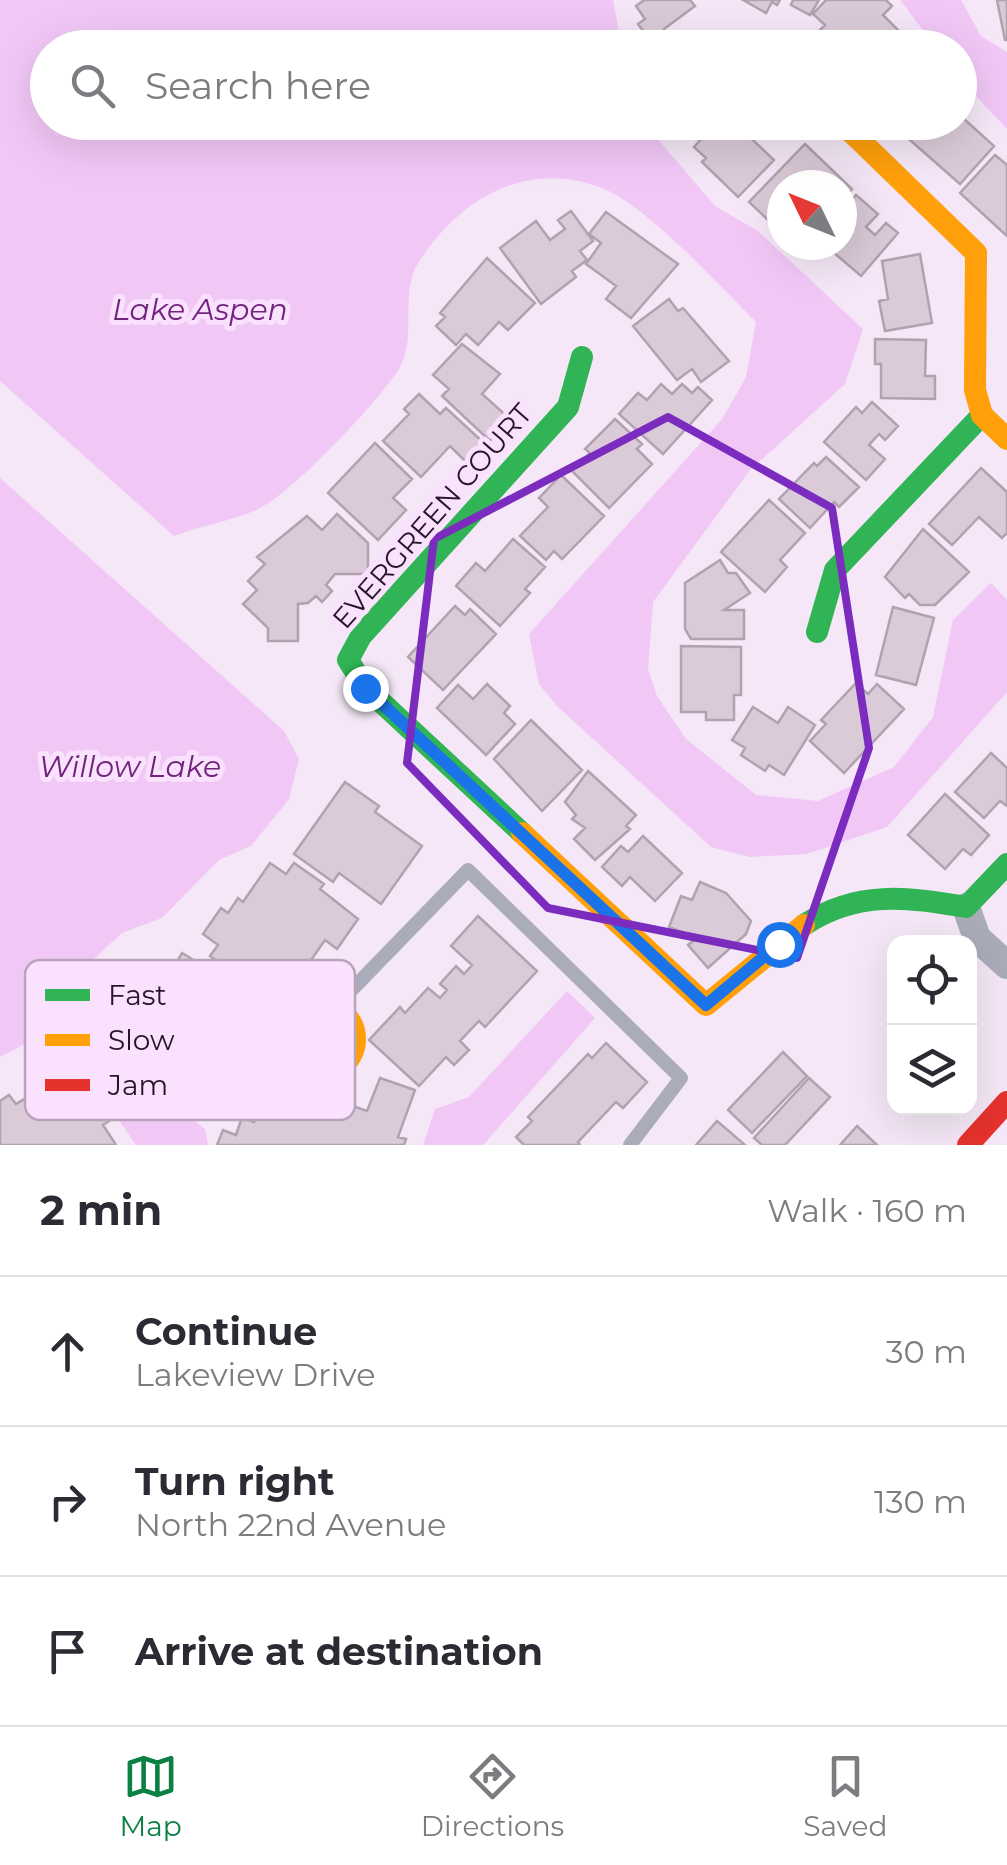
<!DOCTYPE html>
<html lang="en">
<head>
<meta charset="utf-8">
<style>
  :root { --surface:#fff; --page:#f2f2f3; --text:#2b2b33; --muted:#7c7c81; --line:#e1e1e2; --accent:#0b8043 }
  body { margin:0; font-family:Montserrat,sans-serif; background:var(--page); color:var(--text) }
  .controls { position:absolute; right:30px; bottom:30px; display:grid; overflow:hidden; border-radius:20px; box-shadow:0 10px 40px #0002 }
  .controls button { width:90px; height:90px; display:grid; place-items:center; padding:0; border:0; border-bottom:2px solid var(--line); background:var(--surface); color:var(--text); font:50px sans-serif }
  .compass { position:absolute; left:767px; top:170px; width:90px; height:90px; border-radius:50%; background:var(--surface); box-shadow:0 10px 40px #0002; rotate:313deg }
  .stop { position:absolute; width:30px; height:30px; margin:-22px; border:8px solid #1a73e8; border-radius:50%; background:#fff }
  .stop.end { background:#1a73e8; border-color:#fff; box-shadow:0 2px 10px #0008 }
  .list { margin:0; padding:0; list-style:none }
  h2 { display:flex; justify-content:space-between; align-items:center; height:130px; margin:0; padding:0 40px; font-size:42px }
  h2 small { font-size:32px; font-weight:400; color:var(--muted) }
  .list li { display:grid; grid-template-columns:65px 1fr auto; gap:30px; align-items:center; box-sizing:border-box; height:150px; padding:0 40px; border-top:2px solid var(--line) }
  .list b { display:block; font-size:38px; white-space:nowrap }
  .list p { margin:0; font-size:32px; white-space:nowrap; color:var(--muted) }
  .list em { font-size:32px; font-style:normal; color:var(--muted) }
  .icon { flex:none; width:55px; height:55px; fill:none; stroke:currentColor; stroke-width:2; stroke-linecap:round; stroke-linejoin:round }
  .map { position:relative; flex:none; width:1007px; height:1145px; overflow:hidden }
  .search { position:absolute; background:var(--surface); box-shadow:0 10px 40px #0002; left:30px; right:30px; top:30px; height:110px; display:flex; align-items:center; gap:25px; box-sizing:border-box; padding:0 35px; border-radius:55px; color:var(--muted); font-size:38px }
  .sheet { height:580px; background:var(--surface) }
  nav { display:flex; justify-content:space-around; align-items:center; box-sizing:border-box; height:140px; border-top:2px solid var(--line); background:var(--surface); font-size:28px; color:var(--muted) }
  nav a { display:grid; justify-items:center; gap:5px }
  nav .on { color:var(--accent) }
  .map>svg:first-child { display:block }
  .water { fill:#f1c7f6 }
  .building { fill:#dbcbd8; stroke:#b1a2ae; stroke-width:2.5 }
  .lines { fill:none; stroke-linecap:round; stroke-linejoin:round }
  .lane { stroke:#abacb9; stroke-width:14 }
  .street { stroke:#abacb9; stroke-width:28 }
  .fast { stroke:#30b455; stroke-width:22 }
  .slow { stroke:#ff9f0a; stroke-width:22 }
  .jam { stroke:#e5322d; stroke-width:22 }
  .route { stroke:#1a73e8; stroke-width:12 }
  .marked { fill:none; stroke:#7b2cbf; stroke-width:8; stroke-linejoin:round }
  .labels { text-anchor:middle; dominant-baseline:central; stroke-width:10; stroke-linejoin:round; paint-order:stroke }
  .street-label { font-size:28px; fill:#261728; stroke:#fae1fd }
  .water-label { font-size:30px; font-style:italic; fill:#72247d; stroke:#fae1fd }
  .key { fill:#fae1fd; stroke:#baa4bd; stroke-width:2.5 }
  .key-label { font-size:28px; fill:#261728 }
</style>
</head>
<body>
<div class="map">
<svg width="1007" height="1145" viewBox="0 0 1007 1145">
  <rect width="100%" height="100%" fill="#f5e7f7"/>
  <path class="water" d="M0 0H613L622 47 48 48V122L644 123 715 206 758 231 863 329 845 384 750 470 653 602 648 669 657 696 686 739 756 795 818 801 894 767 933 717 953 620 991 583 1007 600V692L887 827 807 854 750 857 711 847 557 706 539 684 529 634 723 418 746 377 756 322C720 286 646 205 602 188 526 158 457 200 417 265 400 294 417 341 399 369 377 403 295 490 260 508 234 521 201 525 174 536L0 381Z
    M900 0H961L981 36 1007 52V129L960 79V48L936 47Z
    M0 478 284 731 299 759 289 799 251 846 219 860 162 918 122 933 85 967 78 1003 126 1071 205 1129 208 1145H136L69 1047 38 1037 0 1057Z
    M567 991 595 1018 483 1145H423L435 1109 469 1097Z"/>
  <path class="building" d="M644 0H690L695 6 664 29 678 48H646L641 40 647 36 638 24 645 19 636 6Z
    M743 0H780L777 5 772 2 766 13Z
    M793 0H819L810 15 791 5Z
    M826 0H886L892 6 883 15 900 32 885 48H834L819 31 825 25 813 14Z
    M997 0H1007V40H1005Z
    M708 37 714 48H693Z
    M963 118 994 146 960 184 910 140 925 122H942L951 131Z
    M672 122H703L682 137Z
    M717 122H734L774 160 738 197 702 162 706 158 694 147Z
    M805 144 852 189 842 200V185H782V233L749 202Z
    M995 155 1007 165V236L960 193Z
    M856 195 878 214 866 227 875 235 886 223 898 233 861 276 825 245H842V205L845 208Z
    M571 211 593 241 580 251 587 260 572 271 576 277 541 304 500 248 536 221 550 240 565 229 558 220Z
    M606 212 678 264 631 318 606 299 616 286 586 264 601 243 589 234Z
    M920 254 932 323 885 331 879 301 888 299 882 261Z
    M487 258 535 303 508 330 499 322 478 345 466 334 456 345 436 326 445 317 440 313Z
    M669 299 678 311 683 308 729 361 701 382 692 369 677 380 633 326Z
    M875 339 926 340 925 376H935V399L881 398V364H875Z
    M462 344 500 374 482 394 510 419 490 441 442 396 449 389 433 375Z
    M661 384 672 394 682 384 692 393 698 387 712 400 663 454 619 414 638 393 647 400Z
    M419 394 440 414 446 408 485 444 467 463 450 446 421 477 383 441 409 414 404 409Z
    M872 402 898 426 885 440 879 434 869 445 885 459 866 480 824 442 856 407 862 413Z
    M615 419 642 444 637 449 652 464 609 508 572 471 590 453 585 449Z
    M375 443 412 479 393 498 406 510 378 540 328 493Z
    M826 457 859 487 839 507 834 502 810 528 779 499 814 463 817 466Z
    M981 468 1007 492V533L1002 538 979 517 952 545 929 524Z
    M561 475 604 516 562 559 554 551 546 560 520 536 548 507 539 498Z
    M769 500 805 533 780 560 787 567 765 592 721 552Z
    M337 514 368 543V574H335L326 585 332 591 322 602 316 596 308 603 298 604V641H268V628L243 604 257 590 248 581 265 564 257 557 307 516 322 530Z
    M923 529 969 572 935 605H920L909 594 905 598 885 577Z
    M513 539 545 567 525 589 530 593 500 626 456 586 476 563 485 571Z
    M720 560 728 573H736L750 593 724 610H744V639H691L685 629V583Z
    M455 606 465 615 470 609 496 634 443 690 408 657Z
    M893 607 934 618 916 685 876 675Z
    M681 646 741 647V695H734V720H706V712H681Z
    M856 683 868 694 877 684 904 709 844 773 810 741 826 724 821 720Z
    M487 684 510 706 504 713 515 724 486 755 437 708 458 685 473 699Z
    M753 707 778 723 788 707 815 725 784 775 769 765 765 771 741 755 745 748 732 740Z
    M531 720 582 770 542 811 494 759Z
    M991 753 1007 768V806L1000 801 984 818 955 792Z
    M588 771 636 815 626 826 630 829 595 860 574 839 585 828 572 819 576 815 565 802Z
    M345 782 379 806 375 812 422 846 381 904 339 873 333 882 294 854Z
    M945 794 989 835 971 855 963 849 945 869 908 835Z
    M643 836 682 873 655 901 630 877 622 886 602 867 621 846 628 852Z
    M270 863 286 874 294 863 324 884 320 889 358 919 337 949 325 940 286 996 246 968 240 977 210 956 218 945 203 934 221 908 228 913 238 898 243 902Z
    M700 882 726 893 751 921 746 934 708 968 688 945 697 938 669 927 681 896 692 900Z
    M478 916 537 971 485 1027 479 1021 460 1041 469 1050 454 1065 446 1057 419 1086 369 1040 400 1007 405 1013 428 988 440 998 447 990 440 984 456 966 464 974 472 965 451 946Z
    M182 953 269 1005 250 1041 243 1037 213 1095 183 1079 176 1092 128 1067 137 1050 129 1045Z
    M606 1043 647 1082 623 1108 616 1102 578 1142 580 1145H524L516 1137 532 1121 528 1117 588 1054 592 1058Z
    M783 1052 807 1076 752 1133 728 1110Z
    M85 1072 115 1117 103 1125 116 1145H0V1101L9 1095 16 1104 62 1076 68 1084Z
    M380 1078 415 1090 398 1137 406 1139 404 1145H217L223 1130 236 1135 242 1117 254 1122 267 1087 327 1107 330 1098 367 1111Z
    M809 1078 830 1097 785 1145H762L754 1138Z
    M717 1121 745 1145H696Z
    M857 1126 877 1145H840Z"/>
  <g class="lines">
    <path class="lane" d="M335 1007 468 870 681 1078 630 1145"/>
    <path class="street" d="M966 907 977 938 1007 965"/>
    <path class="fast" d="M817 632 835 570 982 415
      M522 833 365 687 348 660 361 636 568 407 582 357
      M804 925C857 890 907 897 966 907L1007 864"/>
    <path class="slow" d="M841 122 976 253 975 390 982 415 1007 439
      M522 833 706 1005 804 925
      M287 1039a34 34 0 1 1 68 0a34 34 0 1 1-68 0Z"/>
    <path class="jam" d="M968 1145 1007 1102"/>
  </g>
  <g class="lines">
    <path class="route" d="M365 688 706 1005 779 944"/>
  </g>
  <path class="marked" d="M668 417 832 508 869 748 797 958 548 908 407 763 434 539Z"/>
  <g class="labels">
    <g class="street-label">
      <text transform="translate(432 516) rotate(-49)">EVERGREEN COURT</text>
    </g>
    <g class="water-label">
      <text x="200" y="309">Lake Aspen</text>
      <text x="130" y="766">Willow Lake</text>
    </g>
  </g>
  <rect x="25" y="960" width="330" height="160" rx="15" class="key"/>
  <rect x="45" y="989" width="45" height="12" fill="#30b455"/>
  <rect x="45" y="1034" width="45" height="12" fill="#ff9f0a"/>
  <rect x="45" y="1079" width="45" height="12" fill="#e5322d"/>
  <g class="key-label">
    <text x="108" y="1005">Fast</text>
    <text x="108" y="1050">Slow</text>
    <text x="108" y="1095">Jam</text>
  </g>
</svg>
<div class="controls">
<button><svg class="icon" aria-label="locate" viewBox="0 0 24 24"><circle cx="12" cy="12" r="6"/><path d="M12 2v4M12 18v4M2 12h4M18 12h4"/></svg></button>
<button><svg class="icon" aria-label="layers" viewBox="0 0 24 24"><path d="M12 4l9 5-9 5-9-5zM3 14l9 5 9-5"/></svg></button>
</div>
<svg class="compass" viewBox="-18 -18 36 36"><path d="M0-13l5 13h-10z" fill="#e53935"/><path d="M0 13l5-13h-10z" fill="#7c7c81"/></svg>
<div class="stop" style="left:779px;top:944px"></div>
<div class="stop end" style="left:365px;top:688px"></div>
<div class="search"><svg class="icon" aria-label="search" viewBox="0 0 24 24"><circle cx="10" cy="10" r="6"/><path d="M15 15l6 6"/></svg>Search here</div>
</div>
<section class="sheet">
<h2>2 min<small>Walk · 160 m</small></h2>
<ul class="list">
<li><svg class="icon" aria-label="ahead" viewBox="0 0 24 24"><path d="M12 20V5M6 11l6-6 6 6"/></svg><div><b>Continue</b><p>Lakeview Drive</p></div><em>30 m</em></li>
<li><svg class="icon" aria-label="right" viewBox="0 0 24 24"><path d="M7 20v-9h11M14 6l5 5-5 5"/></svg><div><b>Turn right</b><p>North 22nd Avenue</p></div><em>130 m</em></li>
<li><svg class="icon" aria-label="arrive" viewBox="0 0 24 24"><path d="M6 21V4h12l-3 4 3 4H6"/></svg><div><b>Arrive at destination</b></div></li>
</ul>
</section>
<nav>
<a class="on"><svg class="icon" aria-label="map" viewBox="0 0 24 24"><path d="M3 6l6-2 6 2 6-2v14l-6 2-6-2-6 2zM9 4v14M15 6v14"/></svg>Map</a>
<a><svg class="icon" aria-label="directions" viewBox="0 0 24 24"><path d="M12 3l9 9-9 9-9-9zM9 14v-3h6M13 9l2 2-2 2"/></svg>Directions</a>
<a><svg class="icon" aria-label="saved" viewBox="0 0 24 24"><path d="M7 4h10v16l-5-4-5 4z"/></svg>Saved</a>
</nav>
</body>
</html>
